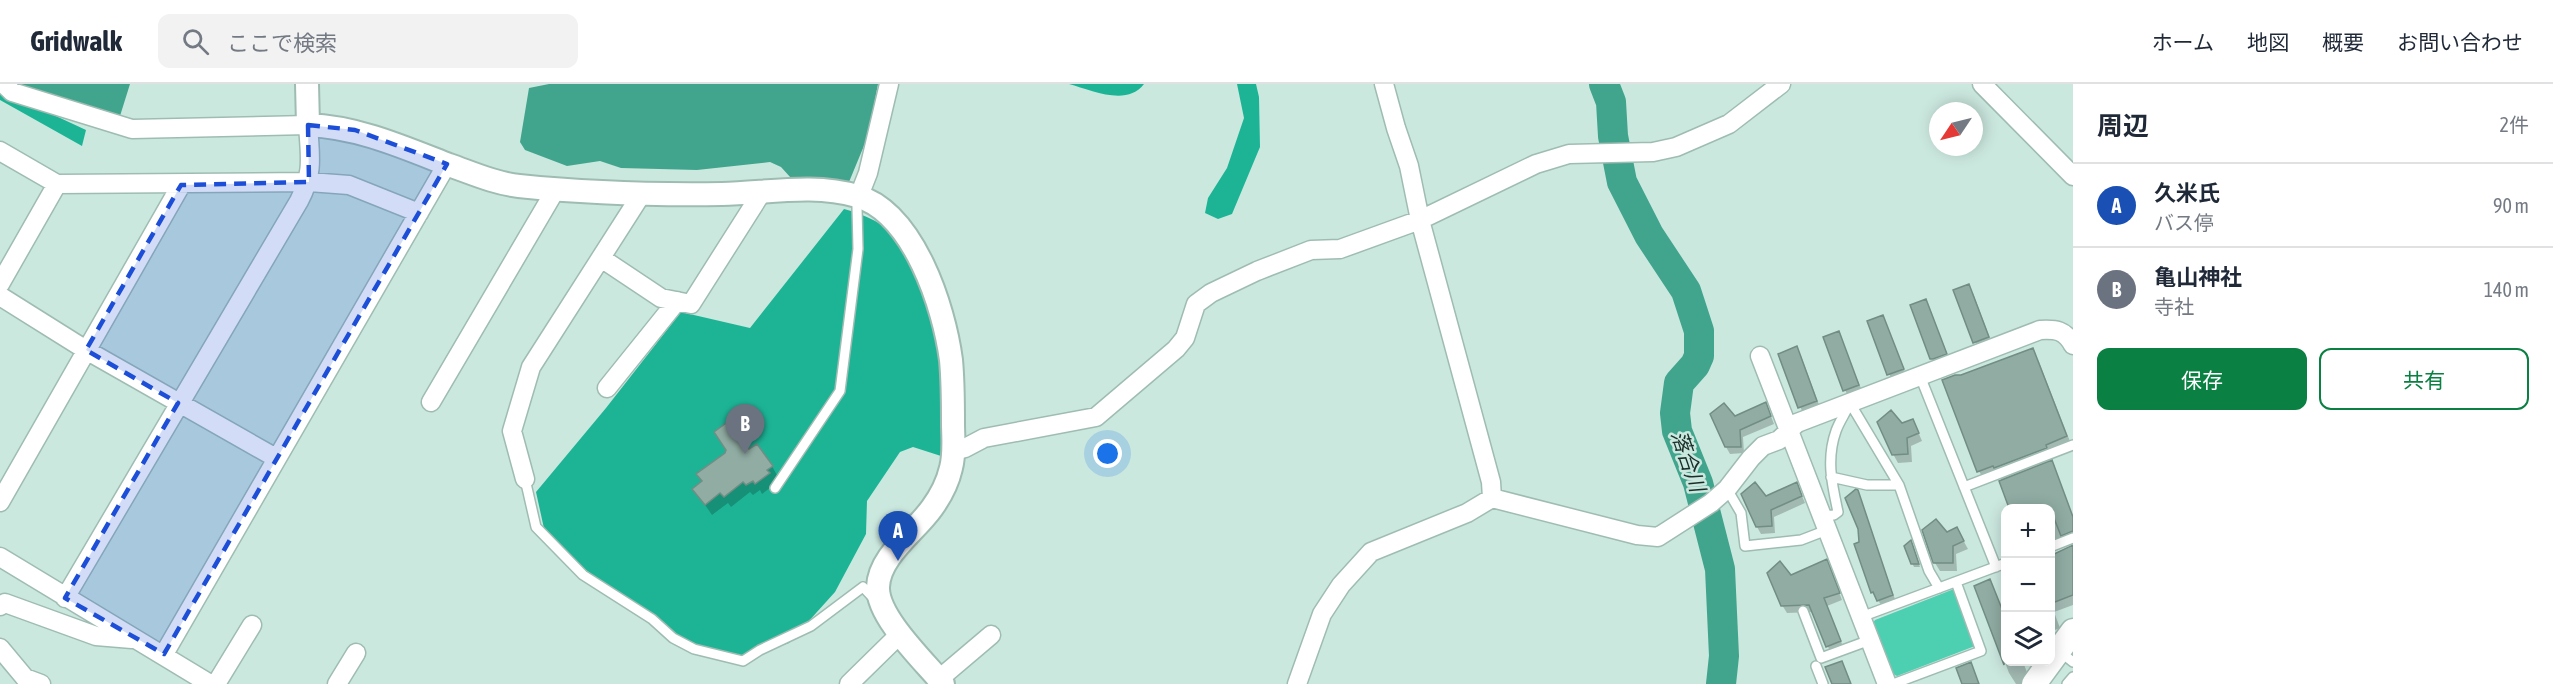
<!DOCTYPE html>
<html lang="ja">
<head>
<meta charset="utf-8">
<style>
  :root { --surface:#fff; --page:#f2f2f3; --text:#1f2937; --muted:#747a83; --line:#e0e1e3; --accent:#0b8043 }
  body { margin:0; font-family:"Asap Condensed","Noto Sans JP",sans-serif; background:var(--page); color:var(--text) }
  .controls { position:absolute; right:18px; bottom:18px; display:grid; overflow:hidden; border-radius:12px; box-shadow:0 3px 15px #0003 }
  .controls button { width:54px; height:54px; display:grid; place-items:center; padding:0; border:0; border-bottom:2px solid var(--line); background:var(--surface); color:var(--text); font:30px sans-serif }
  .compass { position:absolute; left:1929px; top:18px; width:54px; height:54px; border-radius:50%; background:var(--surface); box-shadow:0 3px 15px #0003; rotate:235deg }
  .you { position:absolute; left:1108px; top:370px; width:21px; height:21px; margin:-15px; border:4px solid #fff; border-radius:50%; background:#1a73e8; box-shadow:0 0 0 9px #1a73e833 }
  .badge { display:grid; place-items:center; width:39px; height:39px; border-radius:50%; background:var(--accent); color:#fff; font-size:20px; font-weight:700 }
  .pin { position:absolute; translate:-50% -50px; filter:drop-shadow(0 2px 3px #0008) }
  .pin::after { content:''; position:absolute; top:32px; width:21px; height:18px; background:inherit; clip-path:polygon(0 0,100% 0,50% 100%) }
  .list { margin:0; padding:0; list-style:none }
  h2 { display:flex; justify-content:space-between; align-items:center; height:78px; margin:0; padding:0 24px; font-size:26px }
  h2 small { font-size:20px; font-weight:400; color:var(--muted) }
  .list li { display:grid; grid-template-columns:39px 1fr auto; gap:18px; align-items:center; box-sizing:border-box; height:84px; padding:0 24px; border-top:2px solid var(--line) }
  .list b { display:block; font-size:22px; white-space:nowrap }
  .list p { margin:0; font-size:20px; white-space:nowrap; color:var(--muted) }
  .list em { font-size:20px; font-style:normal; color:var(--muted) }
  .actions { display:flex; gap:12px; padding:18px 24px }
  .actions a { flex:1; padding:14px 0; border:2px solid var(--accent); border-radius:12px; text-align:center; font-size:21px; color:var(--accent) }
  .actions .main { background:var(--accent); color:#fff }
  .icon { flex:none; width:33px; height:33px; fill:none; stroke:currentColor; stroke-width:2; stroke-linecap:round; stroke-linejoin:round }
  .map { position:relative; flex:none; width:2073px; height:600px; overflow:hidden }
  header { display:flex; align-items:center; gap:36px; box-sizing:border-box; height:84px; padding:0 30px; background:var(--surface); border-bottom:2px solid var(--line) }
  header strong { font-size:28px }
  nav { display:flex; gap:33px; margin-inline-start:auto; font-size:21px }
  .search { width:420px; height:54px; background:var(--page); display:flex; align-items:center; gap:15px; box-sizing:border-box; padding:0 21px; border-radius:12px; color:var(--muted); font-size:22px }
  main { display:flex }
  aside { flex:1; background:var(--surface) }
  .map>svg:first-child { display:block }
  .green { fill:#4dd0b1 }
  .forest { fill:#1db496 }
  .water { fill:#41a58d }
  .shadow { fill:#0003 }
  .lines { fill:none; stroke-linecap:round; stroke-linejoin:round }
  .river { stroke:#41a58d; stroke-width:30 }
  .building { fill:#90aca3; stroke:#728d84; stroke-width:1.5 }
  .service-casing { stroke:#9fbcb3; stroke-width:12 }
  .minor-casing { stroke:#9fbcb3; stroke-width:21 }
  .tertiary-casing { stroke:#9fbcb3; stroke-width:26 }
  .secondary-casing { stroke:#9fbcb3; stroke-width:27 }
  .service { stroke:#fff; stroke-width:9 }
  .minor { stroke:#fff; stroke-width:18 }
  .tertiary { stroke:#fff; stroke-width:22 }
  .secondary { stroke:#fff; stroke-width:24 }
  .marked { fill:#1d4ed8; fill-opacity:0.2; stroke:#1d4ed8; stroke-width:4.5; stroke-dasharray:12 8; stroke-linejoin:round }
  .labels { text-anchor:middle; dominant-baseline:central; stroke-width:5; stroke-linejoin:round; paint-order:stroke }
  .water-label { font-size:21px; font-style:italic; fill:#182f29; stroke:#cbe8df }
</style>
</head>
<body>
<header>
<strong>Gridwalk</strong>
<div class="search"><svg class="icon" aria-label="search" viewBox="0 0 24 24"><circle cx="10" cy="10" r="6"/><path d="M15 15l6 6"/></svg>ここで検索</div>
<nav><a>ホーム</a><a>地図</a><a>概要</a><a>お問い合わせ</a></nav>
</header>
<main>
<div class="map">
<svg width="2073" height="600" viewBox="0 0 2073 600">
  <rect width="100%" height="100%" fill="#cbe8df"/>
  <path class="green" d="M1954 505 1975 562 1897 592 1893 590 1873 539 1875 536Z"/>
  <path class="forest" d="M1069 0H1144C1127 23 1091 6 1069 0Z
    M1237 0H1256L1259 13 1260 63 1232 130 1218 135 1205 129 1208 114 1227 84 1244 34Z
    M0 6 86 46 82 62 0 16Z
    M844 125C866 131 883 139 899 155 904 161 907 169 910 175 935 226 951 317 941 372L913 363 900 368 867 417 866 450 835 508 789 559 745 575 700 565 656 543 586 486 545 449 536 408 606 324 681 228 750 244Z"/>
  <path class="water" d="M19 0H130L120 32 25 4Z
    M549 0H878L868 52 849 98 820 94H791L781 83 770 78 697 86 621 84 600 77 567 82 525 66 520 58 529 4Z"/>
  <path class="shadow" d="M1955 207 1973 209 1993 262 1979 266Z
    M1930 225 1950 278 1937 283 1932 274Z
    M1882 233 1907 293 1894 298 1889 290Z
    M1838 249 1863 309 1849 314 1845 306Z
    M2032 266 2039 278 2073 365 2052 373 2053 376 2050 377 2073 433V456L2050 467V424H2011L2001 394 1986 400 1979 387 1962 293Z
    M1779 270 1801 272 1821 326 1804 332Z
    M1769 327 1774 340 1743 353 1744 369 1730 370 1726 363 1734 334Z
    M1901 341 1917 345 1922 357 1911 362 1912 378 1898 379 1893 370Z
    M749 367 772 382 778 393 773 397 775 400 762 410 760 406 753 411 750 408 731 423 728 419 712 431 694 405 703 398 698 390Z
    M1800 407 1805 419 1774 433 1775 449 1761 450 1757 443 1765 413Z
    M1857 407 1896 518 1882 522 1872 508 1856 461 1860 459Z
    M1957 445 1968 465 1956 470 1957 487H1940L1935 479 1947 450Z
    M1912 461 1920 483H1914L1912 479Z
    M2073 463V521L2054 528 2060 544 2050 548V471Z
    M1830 484 1842 516 1827 522 1844 565 1831 570 1814 528 1787 529 1782 521 1791 492Z
    M1989 497 2006 532V578H2023L2030 596 2021 600H2016L2009 589 1976 502Z"/>
  <g class="lines">
    <path class="river" d="M1604 0 1611 18 1613 52 1622 98 1649 151 1686 207 1699 247V272L1695 281 1679 299 1675 329 1677 347 1698 399 1720 485 1724 572 1721 600"/>
  </g>
  <path class="building" d="M1969 200 1989 253 1973 259 1953 206Z
    M1926 215 1947 270 1933 275H1930L1910 221Z
    M1883 231 1904 285 1887 291 1867 237Z
    M1839 247 1859 301 1843 307 1823 253Z
    M1797 262 1817 317 1798 324 1778 270Z
    M2033 264 2067 352 2046 361 2047 364 1994 384 1993 382 1977 388 1942 296 1955 291H1961Z
    M1766 318 1771 332 1740 346 1741 363H1725L1710 330 1724 319 1735 332Z
    M1891 326 1902 339 1913 335 1919 349 1907 354 1908 370 1892 371 1877 338Z
    M729 337 749 365 757 360 773 382 767 386 770 389 755 400 753 397 746 401 743 398 724 413 720 409 705 421 692 405 702 397 696 390 725 369 726 366 714 348Z
    M2052 376 2073 433V447L2061 452 2050 424H2009L1999 397Z
    M1755 398 1766 412 1797 398 1802 412 1771 426 1772 442 1756 443 1741 410Z
    M1856 405 1858 406 1893 511 1877 517 1873 508 1871 509 1854 460 1859 458 1858 445 1845 414Z
    M1936 435 1947 448 1957 443 1964 457 1953 462V479H1933L1922 446Z
    M1911 456 1919 480H1911L1904 462Z
    M2073 461V511L2050 520V472Z
    M1827 475 1840 509 1824 514 1841 557 1826 563 1809 521 1781 522 1767 489 1780 477 1791 491Z
    M1990 495 2006 535 2004 581 1974 502Z
    M1842 577 1851 600H1832L1825 583Z
    M1971 578 1979 600H1962L1956 584Z"/>
  <g class="lines">
    <g class="service-casing">
      <path id="service" d="M1920 292 1996 483
        M1850 319 1899 401 1929 487 1939 504
        M1831 393 1867 401H1899
        M525 395 536 443 583 491 652 535 673 554 694 565 743 577 760 566 811 542 863 503 876 517
        M1964 403 2073 361
        M775 404 840 307 858 165 857 123 859 113
        M1727 405 1741 429 1745 462 1801 456 1827 446
        M1821 432 1834 431 1838 428C1832 400 1826 375 1836 347 1839 338 1845 330 1849 321
        M2050 463 2073 454
        M1803 527 1821 574 1870 556
        M1861 533 2006 479
        M2059 567 2073 578
        M1816 582 1823 600
        M1893 600 1981 567 1956 498
        M2067 600 2073 593"/>
    </g>
    <g class="minor-casing">
      <path id="minor" d="M4 0 12 8 132 45 308 41C310 72 314 89 299 117L65 514
        M1384 0 1396 44 1409 82 1420 136 1491 398 1492 414
        M1982 0 2073 92
        M0 67 57 100 309 98 349 101 419 129
        M859 112 868 89 889 0
        M601 174 661 214 691 220 762 108
        M0 200 57 100
        M0 212 86 266 276 374
        M1760 272 1887 600
        M607 304 677 217
        M431 318 556 105
        M953 367 965 364 984 354 1096 333 1176 265 1185 254 1196 220 1211 209 1257 187 1311 166 1340 165 1420 136 1536 80 1569 70 1653 68 1676 63 1729 40 1781 0
        M525 395 512 347 531 283 641 111
        M0 418 181 101
        M0 473 210 600
        M0 522 5 519 96 552 132 555
        M0 564 25 594 41 600
        M164 570 447 80
        M939 595 991 551
        M216 600 252 541
        M337 600 356 569
        M849 600 901 549
        M1297 600 1322 530 1341 501 1371 468 1467 429 1492 414 1637 451 1658 453 1711 419 1727 405 1751 374 1763 362 1779 356 1797 339 2040 246C2056 245 2065 246 2073 261"/>
    </g>
    <g class="tertiary-casing">
      <path id="tertiary" d="M307 0 308 41C358 43 403 63 449 81 472 89 494 99 519 102 587 109 654 111 722 110 767 109 814 99 857 112 914 129 944 223 951 276 953 297 953 318 953 339 953 353 955 369 951 384 948 397 940 413 932 424 915 448 879 472 878 503 877 533 924 577 943 600"/>
    </g>
    <g class="secondary-casing">
      <path id="secondary" d="M2034 600 2073 547"/>
    </g>
    <use href="#service" class="service"/>
    <use href="#minor" class="minor"/>
    <use href="#tertiary" class="tertiary"/>
    <use href="#secondary" class="secondary"/>
  </g>
  <path class="marked" d="M308 41 355 46 447 80 164 570 65 514 178 319 86 266 181 101 309 98Z"/>
  <g class="labels">
    <g class="water-label">
      <text transform="translate(1689 377) rotate(71)">落合川</text>
    </g>
  </g>
</svg>
<div class="controls">
<button>+</button>
<button>−</button>
<button><svg class="icon" aria-label="layers" viewBox="0 0 24 24"><path d="M12 4l9 5-9 5-9-5zM3 14l9 5 9-5"/></svg></button>
</div>
<svg class="compass" viewBox="-18 -18 36 36"><path d="M0-13l5 13h-10z" fill="#e53935"/><path d="M0 13l5-13h-10z" fill="#747a83"/></svg>
<div class="you"></div>
<div class="pin badge" style="left:898px;top:477px;background:#1a4fb4">A</div>
<div class="pin badge" style="left:745px;top:370px;background:#6b7280">B</div>
</div>
<aside>
<h2>周辺<small>2件</small></h2>
<ul class="list">
<li><span class="badge" style="background:#1a4fb4">A</span><div><b>久米氏</b><p>バス停</p></div><em>90 m</em></li>
<li><span class="badge" style="background:#6b7280">B</span><div><b>亀山神社</b><p>寺社</p></div><em>140 m</em></li>
</ul>
<div class="actions"><a class="main">保存</a><a>共有</a></div>
</aside>
</main>
</body>
</html>
